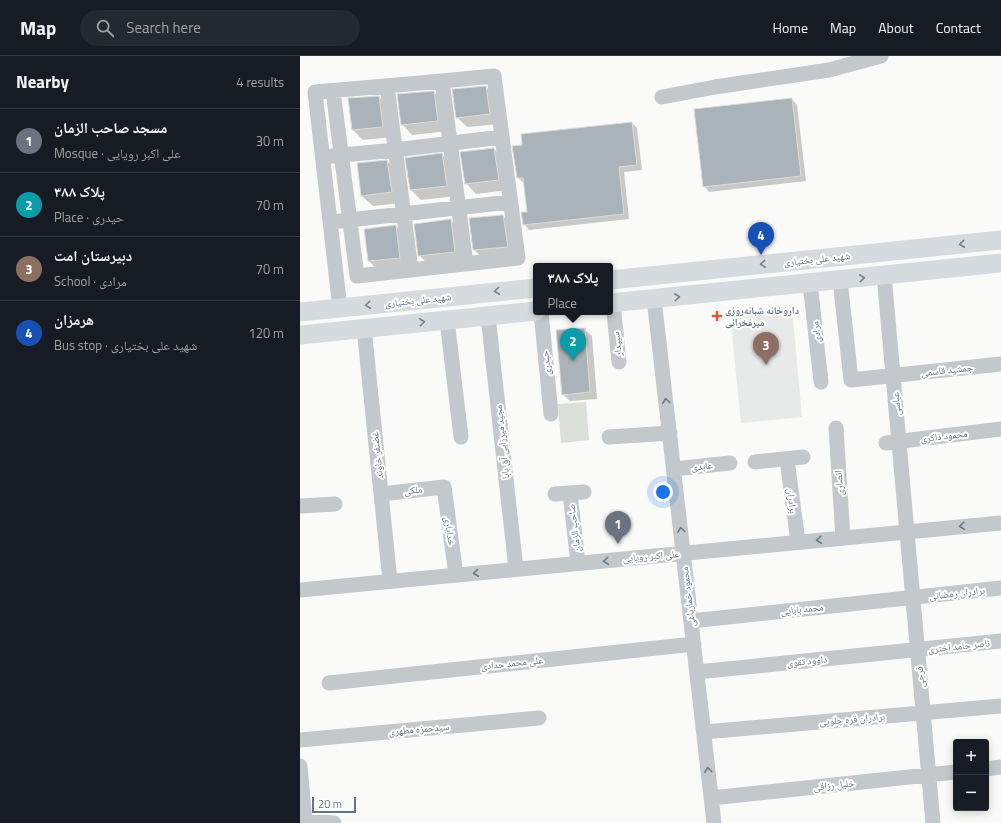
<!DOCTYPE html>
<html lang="en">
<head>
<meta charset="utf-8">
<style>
  :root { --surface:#171b24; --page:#242831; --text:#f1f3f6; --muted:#9ea1a6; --line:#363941; --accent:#ea580c }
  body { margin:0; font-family:"Titillium Web","Noto Naskh Arabic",sans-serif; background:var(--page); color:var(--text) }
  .controls { position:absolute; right:12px; bottom:12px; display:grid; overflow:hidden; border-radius:4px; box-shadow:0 2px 10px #0003 }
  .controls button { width:36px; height:36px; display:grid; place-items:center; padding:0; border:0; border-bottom:1px solid var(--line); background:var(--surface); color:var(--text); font:20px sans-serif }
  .scale { position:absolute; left:12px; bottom:10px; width:44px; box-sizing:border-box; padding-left:4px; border:2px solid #657683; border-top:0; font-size:11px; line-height:14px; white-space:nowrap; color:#657683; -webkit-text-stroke:3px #fff; paint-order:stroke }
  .you { position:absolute; left:363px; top:436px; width:14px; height:14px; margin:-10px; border:3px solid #fff; border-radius:50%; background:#1a73e8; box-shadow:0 0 0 6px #1a73e833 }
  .badge { display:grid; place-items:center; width:26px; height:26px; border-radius:50%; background:var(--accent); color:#fff; font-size:13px; font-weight:700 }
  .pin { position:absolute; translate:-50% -33px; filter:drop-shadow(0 1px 2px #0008) }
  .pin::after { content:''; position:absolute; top:21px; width:14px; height:12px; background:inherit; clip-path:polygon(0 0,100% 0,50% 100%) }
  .popup { position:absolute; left:233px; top:207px; width:80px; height:52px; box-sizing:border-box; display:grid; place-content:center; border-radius:4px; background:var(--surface); filter:drop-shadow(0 1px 3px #0005); font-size:13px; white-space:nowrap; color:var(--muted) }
  .popup b { font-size:15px; color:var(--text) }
  .popup::after { content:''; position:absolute; left:50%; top:100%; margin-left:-8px; border:8px solid transparent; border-top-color:var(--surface) }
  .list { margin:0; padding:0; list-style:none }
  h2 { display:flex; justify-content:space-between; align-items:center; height:52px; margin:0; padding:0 16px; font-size:17px }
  h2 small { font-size:13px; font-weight:400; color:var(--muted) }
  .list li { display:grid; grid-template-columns:26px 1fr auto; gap:12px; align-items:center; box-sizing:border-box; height:64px; padding:0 16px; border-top:1px solid var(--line) }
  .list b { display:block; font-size:15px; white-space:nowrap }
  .list p { margin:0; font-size:13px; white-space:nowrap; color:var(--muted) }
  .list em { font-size:13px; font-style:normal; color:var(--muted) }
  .icon { flex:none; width:22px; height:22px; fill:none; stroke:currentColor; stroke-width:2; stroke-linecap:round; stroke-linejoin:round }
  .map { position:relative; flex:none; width:701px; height:767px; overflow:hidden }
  header { display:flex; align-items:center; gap:24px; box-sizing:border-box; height:56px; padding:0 20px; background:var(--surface); border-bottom:1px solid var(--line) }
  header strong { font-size:19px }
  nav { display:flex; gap:22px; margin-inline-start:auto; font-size:14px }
  .search { width:280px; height:36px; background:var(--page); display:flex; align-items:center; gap:10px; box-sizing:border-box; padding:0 14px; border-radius:22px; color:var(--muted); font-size:15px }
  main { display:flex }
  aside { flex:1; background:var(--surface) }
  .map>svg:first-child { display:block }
  .built { fill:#e8e9e9 }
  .green { fill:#dadfd7 }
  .shadow { fill:#0003 }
  .building { fill:#aab3b9; stroke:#dcdcda }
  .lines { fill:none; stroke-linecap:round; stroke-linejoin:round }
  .minor { stroke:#c3c8cc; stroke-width:15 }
  .major { stroke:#d6dbdf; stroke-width:19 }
  .oneway { stroke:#768591 }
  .oneway2 { stroke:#6a7a87 }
  .poi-dot { fill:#e4572e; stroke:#fff; stroke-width:1.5 }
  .labels { text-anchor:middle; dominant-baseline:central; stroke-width:4; stroke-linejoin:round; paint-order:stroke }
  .street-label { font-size:10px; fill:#657683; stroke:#fff }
  .poi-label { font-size:10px; font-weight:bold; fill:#657683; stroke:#fff; text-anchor:start }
</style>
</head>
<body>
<header>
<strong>Map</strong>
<div class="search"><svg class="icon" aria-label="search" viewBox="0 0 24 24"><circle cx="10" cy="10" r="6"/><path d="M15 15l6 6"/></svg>Search here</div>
<nav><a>Home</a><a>Map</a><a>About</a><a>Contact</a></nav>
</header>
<main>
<aside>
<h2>Nearby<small>4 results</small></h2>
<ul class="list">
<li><span class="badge" style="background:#6b7280">1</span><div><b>مسجد صاحب الزمان</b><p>Mosque · علی اکبر رویایی</p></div><em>30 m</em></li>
<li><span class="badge" style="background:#0f9aa8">2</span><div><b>پلاک ۳۸۸</b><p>Place · حیدری</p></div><em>70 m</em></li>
<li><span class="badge" style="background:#8d6e63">3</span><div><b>دبیرستان امت</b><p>School · مرادی</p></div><em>70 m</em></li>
<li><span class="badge" style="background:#1a4fb4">4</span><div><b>هرمزان</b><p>Bus stop · شهید علی بختیاری</p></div><em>120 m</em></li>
</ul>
</aside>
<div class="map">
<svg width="701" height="767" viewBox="0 0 701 767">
  <rect width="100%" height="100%" fill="#fafaf8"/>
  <path class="built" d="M492 252 502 361 441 367 430 258Z"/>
  <path class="green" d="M286 346 289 384 261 387 258 348Z"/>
  <path class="shadow" d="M186 31 196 41 200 68 167 71 157 61Z
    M134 36 144 46 148 75 112 79 102 68Z
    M79 41 89 51 93 81 63 84 53 74Z
    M492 43 497 49 506 125 409 136 404 130Z
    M332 67 337 72 342 114 324 116 329 163 229 174 224 168 228 157 224 127 218 122 223 89Z
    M194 93 204 103 208 134 176 138 166 127Z
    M142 98 152 109 156 140 121 144 111 134Z
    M87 105 97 115 102 147 73 150 62 140Z
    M203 160 213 170 217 201 185 204 174 194Z
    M151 165 161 175 165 206 129 209 119 199Z
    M96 170 106 180 110 212 79 215 69 205Z
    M284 273 292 280 297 343 270 345 263 338Z"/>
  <path class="building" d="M186 30 190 58 156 62 152 33Z
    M134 35 138 65 101 69 97 38Z
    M79 40 83 71 52 74 48 42Z
    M492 42 501 120 403 131 394 53Z
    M332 66 337 109 319 111 324 158 223 169 221 156H227L223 122H217L212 90 222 89 221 78Z
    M194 92 199 124 165 128 160 96Z
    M142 97 147 130 110 134 105 102Z
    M87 104 92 136 61 140 57 107Z
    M203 159 208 191 173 194 169 162Z
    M151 163 155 196 118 200 114 168Z
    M96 169 100 202 68 205 64 173Z
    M285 272 290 336 262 339 256 274Z"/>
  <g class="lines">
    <path class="minor" d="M142 25 166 208
      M87 30 111 214
      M33 35 57 220 218 202 194 20C135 26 75 31 15 36L40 252
      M362 41 415 31 529 14 581 0
      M32 100 95 94 202 81
      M40 165 210 146
      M584 219 633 767
      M540 224 551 324 701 308
      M510 227 521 326
      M354 243 414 767
      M313 247 319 306
      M241 256 251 358
      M188 260 216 513
      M147 264 161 381
      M64 272 90 525
      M536 372 543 482
      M309 381 370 377
      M586 387 701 373
      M487 403 498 486
      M455 406 503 401
      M374 413 430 407
      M270 437 278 507
      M81 438 144 431 156 519
      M255 438 284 436
      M0 450 35 448
      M0 534 701 467
      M391 565 701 532
      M397 616 701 585
      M29 627 394 588
      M404 676 701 650
      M0 684 239 662
      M0 710 5 766
      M686 713 701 711
      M411 742 656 716
      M0 765 34 767"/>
    <path class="major" d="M310 224 701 184
      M310 247 701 207
      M0 256 236 232
      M0 279 236 255"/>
  </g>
  <defs><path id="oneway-chevron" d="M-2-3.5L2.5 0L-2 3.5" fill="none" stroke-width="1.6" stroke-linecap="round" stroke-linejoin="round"/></defs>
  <g class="oneway">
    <use href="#oneway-chevron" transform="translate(662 188) rotate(174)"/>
    <use href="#oneway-chevron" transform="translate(463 208) rotate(174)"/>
    <use href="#oneway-chevron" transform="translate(562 222) rotate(-6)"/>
    <use href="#oneway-chevron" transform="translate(197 235) rotate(174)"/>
    <use href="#oneway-chevron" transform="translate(377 241) rotate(-6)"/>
    <use href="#oneway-chevron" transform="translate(68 249) rotate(174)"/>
    <use href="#oneway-chevron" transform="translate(122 266) rotate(-6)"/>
  </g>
  <g class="oneway2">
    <use href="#oneway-chevron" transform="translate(366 345) rotate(-97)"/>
    <use href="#oneway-chevron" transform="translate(662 470) rotate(175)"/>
    <use href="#oneway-chevron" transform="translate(381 474) rotate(-97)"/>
    <use href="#oneway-chevron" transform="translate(519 484) rotate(174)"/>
    <use href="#oneway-chevron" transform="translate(306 505) rotate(175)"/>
    <use href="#oneway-chevron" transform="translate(176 517) rotate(174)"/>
    <use href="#oneway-chevron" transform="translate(408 714) rotate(-97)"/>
  </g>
  <path class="poi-dot" d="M415 254h4v4h4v4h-4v4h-4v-4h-4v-4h4z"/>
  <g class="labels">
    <g class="street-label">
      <text transform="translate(517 203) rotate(-6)">شهید علی بختیاری</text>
      <text transform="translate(118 244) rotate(-6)">شهید علی بختیاری</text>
      <text transform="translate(516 276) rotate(-97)">مرادی</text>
      <text transform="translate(317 288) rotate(-96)">سپیدار</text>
      <text transform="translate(246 307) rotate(-96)">حیدری</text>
      <text transform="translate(647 314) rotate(-6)">جمشید قاسمی</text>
      <text transform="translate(596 348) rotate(-95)">عباسی</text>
      <text transform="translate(644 380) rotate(-7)">محمود ذاکری</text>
      <text transform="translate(202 386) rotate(-96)">مجید میرزایی آق بابا</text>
      <text transform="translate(77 399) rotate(-96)">غضنفر خاوند</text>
      <text transform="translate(402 410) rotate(-6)">عابدی</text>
      <text transform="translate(539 427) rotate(-94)">انصاری</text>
      <text transform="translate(113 434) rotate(-7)">ملکی</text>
      <text transform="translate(492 445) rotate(83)">برادران</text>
      <text transform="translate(274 472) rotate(-97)">صاحب الزمان</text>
      <text transform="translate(150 475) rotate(82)">خدایاری</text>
      <text transform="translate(351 500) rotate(-5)">علی اکبر رویایی</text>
      <text transform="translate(657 537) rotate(-6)">برادران رمضانی</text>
      <text transform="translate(388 541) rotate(-97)">محمود خمارباغی</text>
      <text transform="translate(502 553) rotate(-6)">محمد بابایی</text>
      <text transform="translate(659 590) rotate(-6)">ناصر حامد اختری</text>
      <text transform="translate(507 605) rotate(-6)">داوود تقوی</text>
      <text transform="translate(212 607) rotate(-6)">علی محمد حدادی</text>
      <text transform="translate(620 621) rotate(-95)">فرجی</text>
      <text transform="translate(552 663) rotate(-5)">برادران قره چلویی</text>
      <text transform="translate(119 673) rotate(-5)">سیدحمزه مطهری</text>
      <text transform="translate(534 729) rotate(-6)">خلیل رزاقی</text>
    </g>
    <g class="poi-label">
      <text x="425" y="254">داروخانه شبانه‌روزی<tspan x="425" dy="12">میرفخرائی</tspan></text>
    </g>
  </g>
</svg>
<div class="controls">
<button>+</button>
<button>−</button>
</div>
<div class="scale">20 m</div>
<div class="you"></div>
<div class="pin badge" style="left:318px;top:488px;background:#6b7280">1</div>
<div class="pin badge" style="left:273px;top:305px;background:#0f9aa8">2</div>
<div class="popup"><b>پلاک ۳۸۸</b>Place</div>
<div class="pin badge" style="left:466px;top:309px;background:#8d6e63">3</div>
<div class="pin badge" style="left:461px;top:199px;background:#1a4fb4">4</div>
</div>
</main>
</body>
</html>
